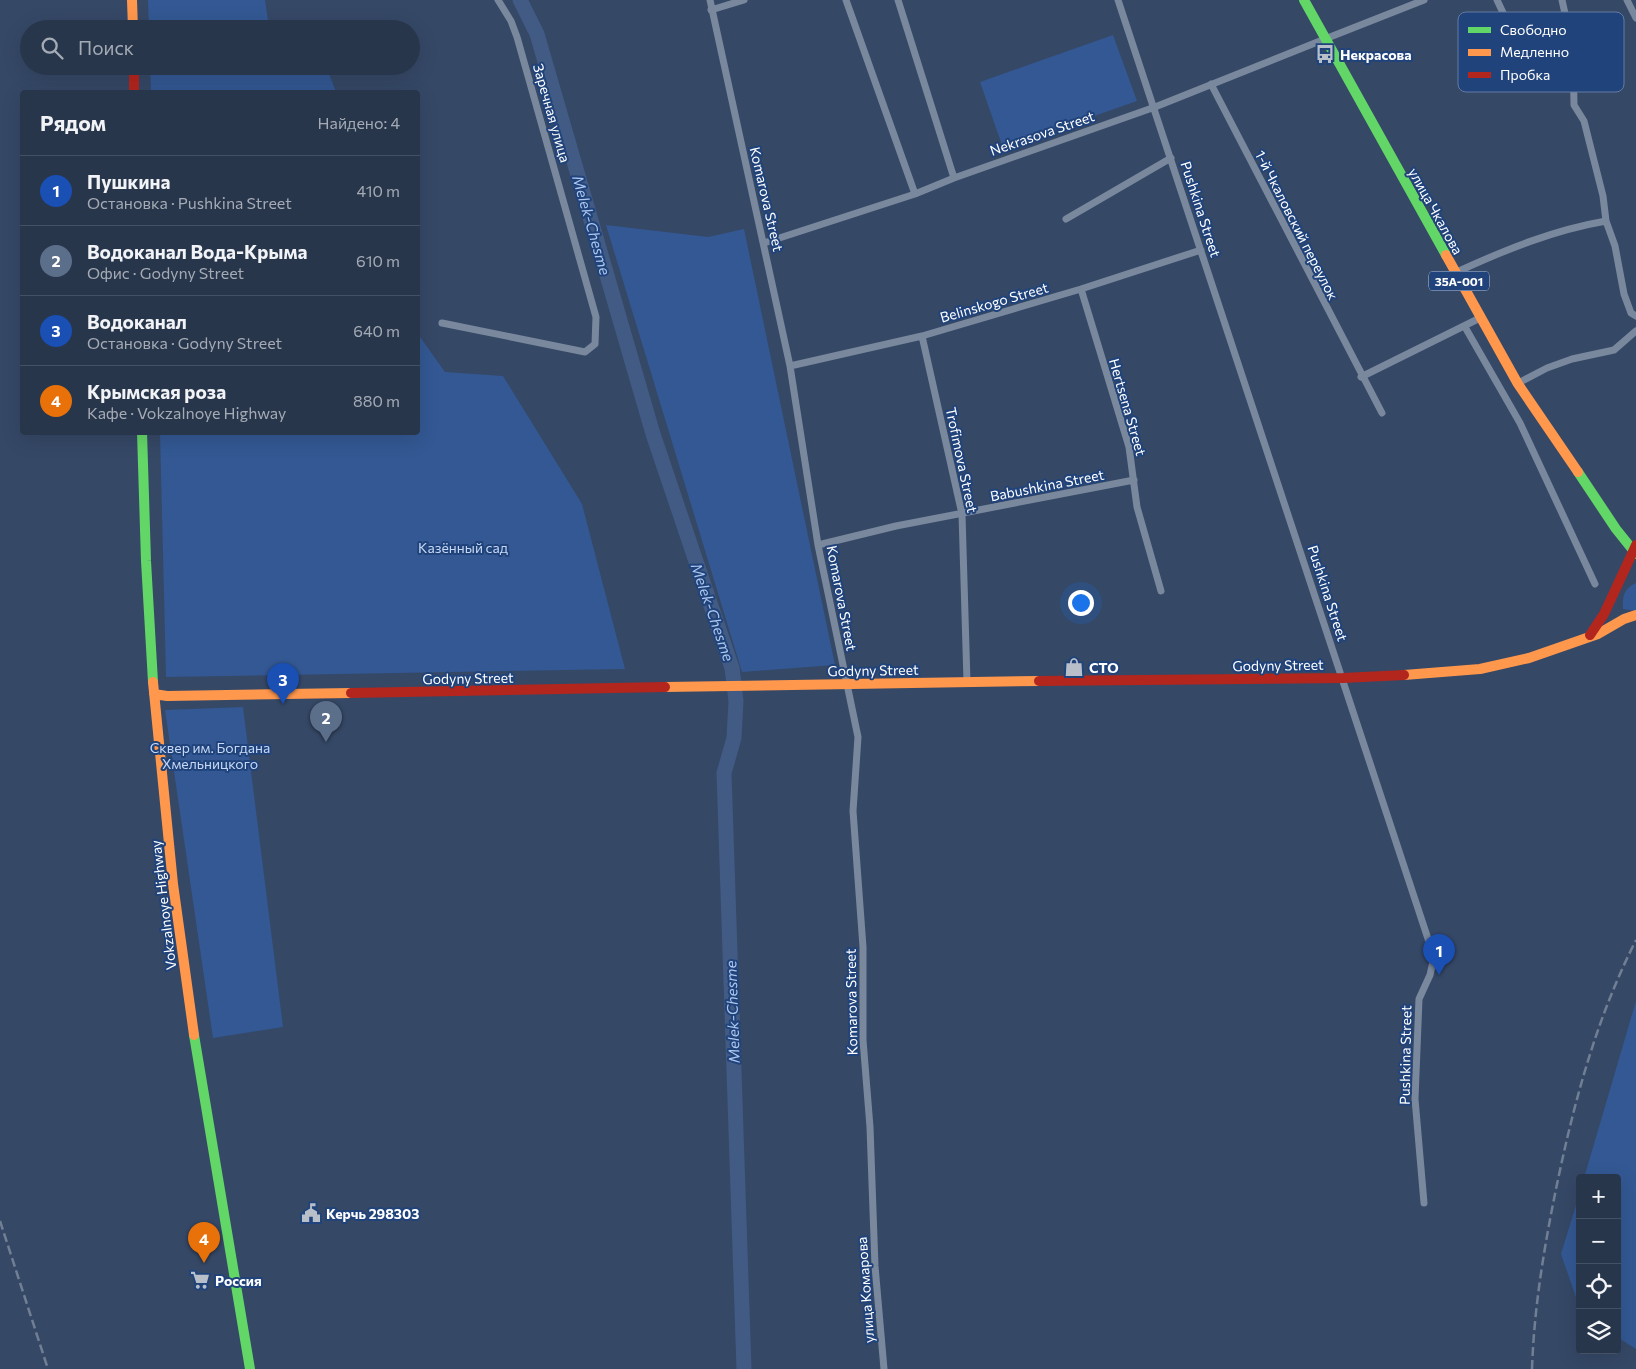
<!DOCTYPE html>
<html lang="ru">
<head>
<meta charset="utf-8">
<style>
  :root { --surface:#28364c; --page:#303e53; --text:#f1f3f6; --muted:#a5abb5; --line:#445064; --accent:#bca0f2 }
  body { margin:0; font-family:Commissioner,sans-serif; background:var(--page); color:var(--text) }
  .controls { position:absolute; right:15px; bottom:15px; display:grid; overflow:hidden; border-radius:5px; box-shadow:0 5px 20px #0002 }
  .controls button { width:45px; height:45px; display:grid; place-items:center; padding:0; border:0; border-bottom:1px solid var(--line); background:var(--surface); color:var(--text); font:25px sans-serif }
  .you { position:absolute; left:1080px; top:602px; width:18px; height:18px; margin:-12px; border:4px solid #fff; border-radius:50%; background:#1a73e8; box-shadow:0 0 0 8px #1a73e833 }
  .badge { display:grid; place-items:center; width:32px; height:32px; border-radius:50%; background:var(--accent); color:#fff; font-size:16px; font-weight:700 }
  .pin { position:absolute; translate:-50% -41px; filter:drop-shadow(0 1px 2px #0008) }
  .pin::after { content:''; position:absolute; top:26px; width:18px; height:15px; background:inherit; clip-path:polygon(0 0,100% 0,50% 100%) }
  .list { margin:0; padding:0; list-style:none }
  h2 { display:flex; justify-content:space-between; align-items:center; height:65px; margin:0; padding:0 20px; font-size:21px }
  h2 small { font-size:16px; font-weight:400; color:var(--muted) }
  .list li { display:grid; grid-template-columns:32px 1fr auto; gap:15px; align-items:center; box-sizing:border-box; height:70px; padding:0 20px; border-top:1px solid var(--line) }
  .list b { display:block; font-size:19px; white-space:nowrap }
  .list p { margin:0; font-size:16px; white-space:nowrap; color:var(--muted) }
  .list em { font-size:16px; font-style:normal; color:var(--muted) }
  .icon { flex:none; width:28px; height:28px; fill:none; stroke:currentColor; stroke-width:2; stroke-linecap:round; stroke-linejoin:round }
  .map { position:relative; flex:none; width:1636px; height:1369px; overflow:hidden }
  .search { position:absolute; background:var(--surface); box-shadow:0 5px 20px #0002; left:20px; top:20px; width:400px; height:55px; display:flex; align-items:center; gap:12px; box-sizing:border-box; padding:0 18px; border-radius:28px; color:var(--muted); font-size:19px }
  .panel { position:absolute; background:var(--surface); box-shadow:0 5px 20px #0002; left:20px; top:90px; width:400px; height:345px; border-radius:5px }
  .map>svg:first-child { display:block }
  .green { fill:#335893 }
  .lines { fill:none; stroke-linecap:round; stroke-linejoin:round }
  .river { stroke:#425b84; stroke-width:15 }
  .street { stroke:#79889d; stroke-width:7 }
  .fast { stroke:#63d668; stroke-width:10 }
  .slow { stroke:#ff974d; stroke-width:10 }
  .jam { stroke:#b3261e; stroke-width:10 }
  .rail { stroke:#717f95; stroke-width:2.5; stroke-dasharray:9 4; stroke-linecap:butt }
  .labels { text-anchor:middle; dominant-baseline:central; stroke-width:4; stroke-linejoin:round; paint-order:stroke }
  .shield { fill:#20437b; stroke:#bcc7d7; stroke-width:1 }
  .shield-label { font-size:12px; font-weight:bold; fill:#fff }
  .poi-label { font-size:14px; font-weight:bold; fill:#fff; stroke:#20437b; text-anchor:start }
  .street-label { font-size:14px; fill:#fff; stroke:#20437b }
  .park-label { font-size:14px; fill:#c6d8f5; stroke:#20437b }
  .water-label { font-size:15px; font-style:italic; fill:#adc7ee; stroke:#20437b }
  .key { fill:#20437b; stroke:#637ba3; stroke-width:1 }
  .key-label { font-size:14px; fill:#fff }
</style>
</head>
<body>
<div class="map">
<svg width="1636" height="1369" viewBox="0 0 1636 1369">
  <rect width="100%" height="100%" fill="#354866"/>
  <path class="green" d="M148 0H265L268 20 275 29H149Z
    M1113 35 1137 101 1003 148 980 82Z
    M150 66H326L336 92H151Z
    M606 225 708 237 744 229 835 665 742 672Z
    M418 334 445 372 503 376 582 504 625 669 166 677 160 433 418 432Z
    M1636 583V611L1623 609C1622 597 1624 588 1636 583Z
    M243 707 283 1027 213 1038 165 710Z
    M1636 1001V1349L1617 1337V1178H1584Z
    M1580 1192V1309L1561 1254Z"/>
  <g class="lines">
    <path class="river" d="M520 0 537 34 653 434 732 668 736 701 734 738 724 773 744 1369"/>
    <path class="street" d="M710 0 790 366 818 545 858 737 853 811 863 947V1040L870 1127 875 1266 884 1369
      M846 0 915 194
      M898 0 954 178
      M1118 0 1434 957 1430 975 1419 999 1415 1099 1424 1203
      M1497 0 1523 55 1535 63 1557 61 1573 50
      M1562 0 1573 50 1574 105 1584 121 1603 196 1606 221 1615 246 1624 294 1631 313 1636 316
      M1627 0 1636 18
      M711 10 744 0
      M1330 37 1424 0
      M1211 84 1382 413
      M1066 219 1171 158
      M764 243 915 194 954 178 1155 107 1325 39
      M1459 271C1507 249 1554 230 1606 221
      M1081 289 1129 447 1137 507 1161 591
      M442 323 585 352 595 344 596 317 517 37 511 21 498 0
      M1465 327 1520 423 1595 584
      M922 336 962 514 967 682
      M790 366 922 336 1081 289 1201 250
      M1361 377 1480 318
      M1522 381 1547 368 1572 359 1614 350 1636 331
      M818 545 896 526 1134 480"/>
    <path class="fast" d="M1304 0 1446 255
      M142 432 146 561 153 682
      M1578 472 1616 529 1636 554
      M194 1035 250 1369"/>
    <path class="slow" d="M132 0 133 29
      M1446 255 1518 384 1578 472
      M1404 675 1480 669 1529 658 1598 634 1624 619 1636 615
      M153 682 173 884 194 1035
      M665 687 1039 681
      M154 694 167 696 351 693"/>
    <path class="jam" d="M134 66V92
      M1590 635 1604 614 1636 545
      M1039 681 1343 678 1404 675
      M351 693 665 687"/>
    <path class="rail" d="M0 1221 48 1369
      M1532 1369C1534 1308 1544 1248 1556 1189 1574 1102 1596 1019 1636 940"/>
  </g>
  <defs>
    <g id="bus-bare" transform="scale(1.5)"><path d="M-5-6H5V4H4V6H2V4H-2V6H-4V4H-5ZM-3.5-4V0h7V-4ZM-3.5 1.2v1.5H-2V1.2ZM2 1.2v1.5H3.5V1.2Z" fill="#b8bfc9" stroke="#20437b" stroke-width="2.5" paint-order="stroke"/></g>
    <g id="shop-bare" transform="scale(1.5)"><path d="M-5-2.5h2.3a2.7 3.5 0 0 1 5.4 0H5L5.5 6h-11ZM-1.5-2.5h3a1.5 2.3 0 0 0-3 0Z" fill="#b8bfc9" stroke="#20437b" stroke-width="2.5" paint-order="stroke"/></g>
    <g id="civic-bare" transform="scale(1.5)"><path d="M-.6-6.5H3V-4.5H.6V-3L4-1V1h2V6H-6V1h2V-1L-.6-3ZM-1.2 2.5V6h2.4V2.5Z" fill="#b8bfc9" stroke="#20437b" stroke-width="2.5" paint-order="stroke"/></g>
    <g id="supermarket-bare" transform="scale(1.5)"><path d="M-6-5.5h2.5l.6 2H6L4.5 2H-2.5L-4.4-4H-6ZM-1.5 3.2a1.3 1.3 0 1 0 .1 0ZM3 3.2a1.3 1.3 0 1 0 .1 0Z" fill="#b8bfc9" stroke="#20437b" stroke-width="2.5" paint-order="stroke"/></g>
  </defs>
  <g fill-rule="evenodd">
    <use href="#bus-bare" x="1325" y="54"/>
    <use href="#shop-bare" x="1074" y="667"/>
    <use href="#civic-bare" x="311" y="1213"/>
    <use href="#supermarket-bare" x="200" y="1280"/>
  </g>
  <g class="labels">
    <rect class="shield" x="1429" y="271.5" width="60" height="19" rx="4"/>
    <g class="shield-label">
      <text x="1459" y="281">35А-001</text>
    </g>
    <g class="poi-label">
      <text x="1340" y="54">Некрасова</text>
      <text x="1089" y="667">СТО</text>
      <text x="326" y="1213">Керчь 298303</text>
      <text x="215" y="1280">Россия</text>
    </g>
    <g class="street-label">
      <text transform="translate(552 113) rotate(74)">Заречная улица</text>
      <text transform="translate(1042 133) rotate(-19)">Nekrasova Street</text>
      <text transform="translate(767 199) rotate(77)">Komarova Street</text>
      <text transform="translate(1201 209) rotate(72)">Pushkina Street</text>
      <text transform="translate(1436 211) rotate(61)">улица Чкалова</text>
      <text transform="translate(1297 225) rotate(63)">1-й Чкаловский переулок</text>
      <text transform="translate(994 302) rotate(-16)">Belinskogo Street</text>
      <text transform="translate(1128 407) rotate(74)">Hertsena Street</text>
      <text transform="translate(962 460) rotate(78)">Trofimova Street</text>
      <text transform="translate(1047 485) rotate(-11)">Babushkina Street</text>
      <text transform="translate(1328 593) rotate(72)">Pushkina Street</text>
      <text transform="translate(842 598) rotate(79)">Komarova Street</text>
      <text transform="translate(1278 665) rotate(-1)">Godyny Street</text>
      <text transform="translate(873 670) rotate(-1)">Godyny Street</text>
      <text transform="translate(468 678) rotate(-1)">Godyny Street</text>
      <text transform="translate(163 905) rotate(-97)">Vokzalnoye Highway</text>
      <text transform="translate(851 1002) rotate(-91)">Komarova Street</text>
      <text transform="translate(1405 1055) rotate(-89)">Pushkina Street</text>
      <text transform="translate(865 1290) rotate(-94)">улица Комарова</text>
    </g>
    <g class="park-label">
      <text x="463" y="547">Казённый сад</text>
      <text x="210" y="747">Сквер им. Богдана<tspan x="210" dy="16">Хмельницкого</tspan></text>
    </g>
    <g class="water-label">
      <text transform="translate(592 225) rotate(74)">Melek-Chesme</text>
      <text transform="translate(713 612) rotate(71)">Melek-Chesme</text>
      <text transform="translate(732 1012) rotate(-92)">Melek-Chesme</text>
    </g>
  </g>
  <rect x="1458" y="12" width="166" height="80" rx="8" class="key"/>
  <rect x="1468" y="27" width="23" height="6" fill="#63d668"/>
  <rect x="1468" y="49" width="23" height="7" fill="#ff974d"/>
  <rect x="1468" y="72" width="23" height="6" fill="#b3261e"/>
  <g class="key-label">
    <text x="1500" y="35">Свободно</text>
    <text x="1500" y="57">Медленно</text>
    <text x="1500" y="80">Пробка</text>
  </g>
</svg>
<div class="controls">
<button>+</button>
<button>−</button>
<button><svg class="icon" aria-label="locate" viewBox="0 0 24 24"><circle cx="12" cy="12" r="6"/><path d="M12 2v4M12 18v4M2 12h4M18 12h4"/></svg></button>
<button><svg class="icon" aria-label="layers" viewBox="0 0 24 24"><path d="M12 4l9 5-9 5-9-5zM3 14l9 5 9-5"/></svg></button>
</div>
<div class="you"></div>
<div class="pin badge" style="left:1439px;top:975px;background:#1a4fb4">1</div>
<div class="pin badge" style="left:326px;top:742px;background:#5c6f8a">2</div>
<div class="pin badge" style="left:283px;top:704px;background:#1a4fb4">3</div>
<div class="pin badge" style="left:204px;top:1263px;background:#e8710a">4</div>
<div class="search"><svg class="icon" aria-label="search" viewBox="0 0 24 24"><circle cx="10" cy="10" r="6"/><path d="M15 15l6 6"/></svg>Поиск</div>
<section class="panel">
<h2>Рядом<small>Найдено: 4</small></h2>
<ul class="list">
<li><span class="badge" style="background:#1a4fb4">1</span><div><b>Пушкина</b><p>Остановка · Pushkina Street</p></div><em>410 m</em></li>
<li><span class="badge" style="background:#5c6f8a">2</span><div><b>Водоканал Вода-Крыма</b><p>Офис · Godyny Street</p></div><em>610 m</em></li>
<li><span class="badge" style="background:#1a4fb4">3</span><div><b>Водоканал</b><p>Остановка · Godyny Street</p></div><em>640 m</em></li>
<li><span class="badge" style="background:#e8710a">4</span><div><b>Крымская роза</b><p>Кафе · Vokzalnoye Highway</p></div><em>880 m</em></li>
</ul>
</section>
</div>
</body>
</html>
